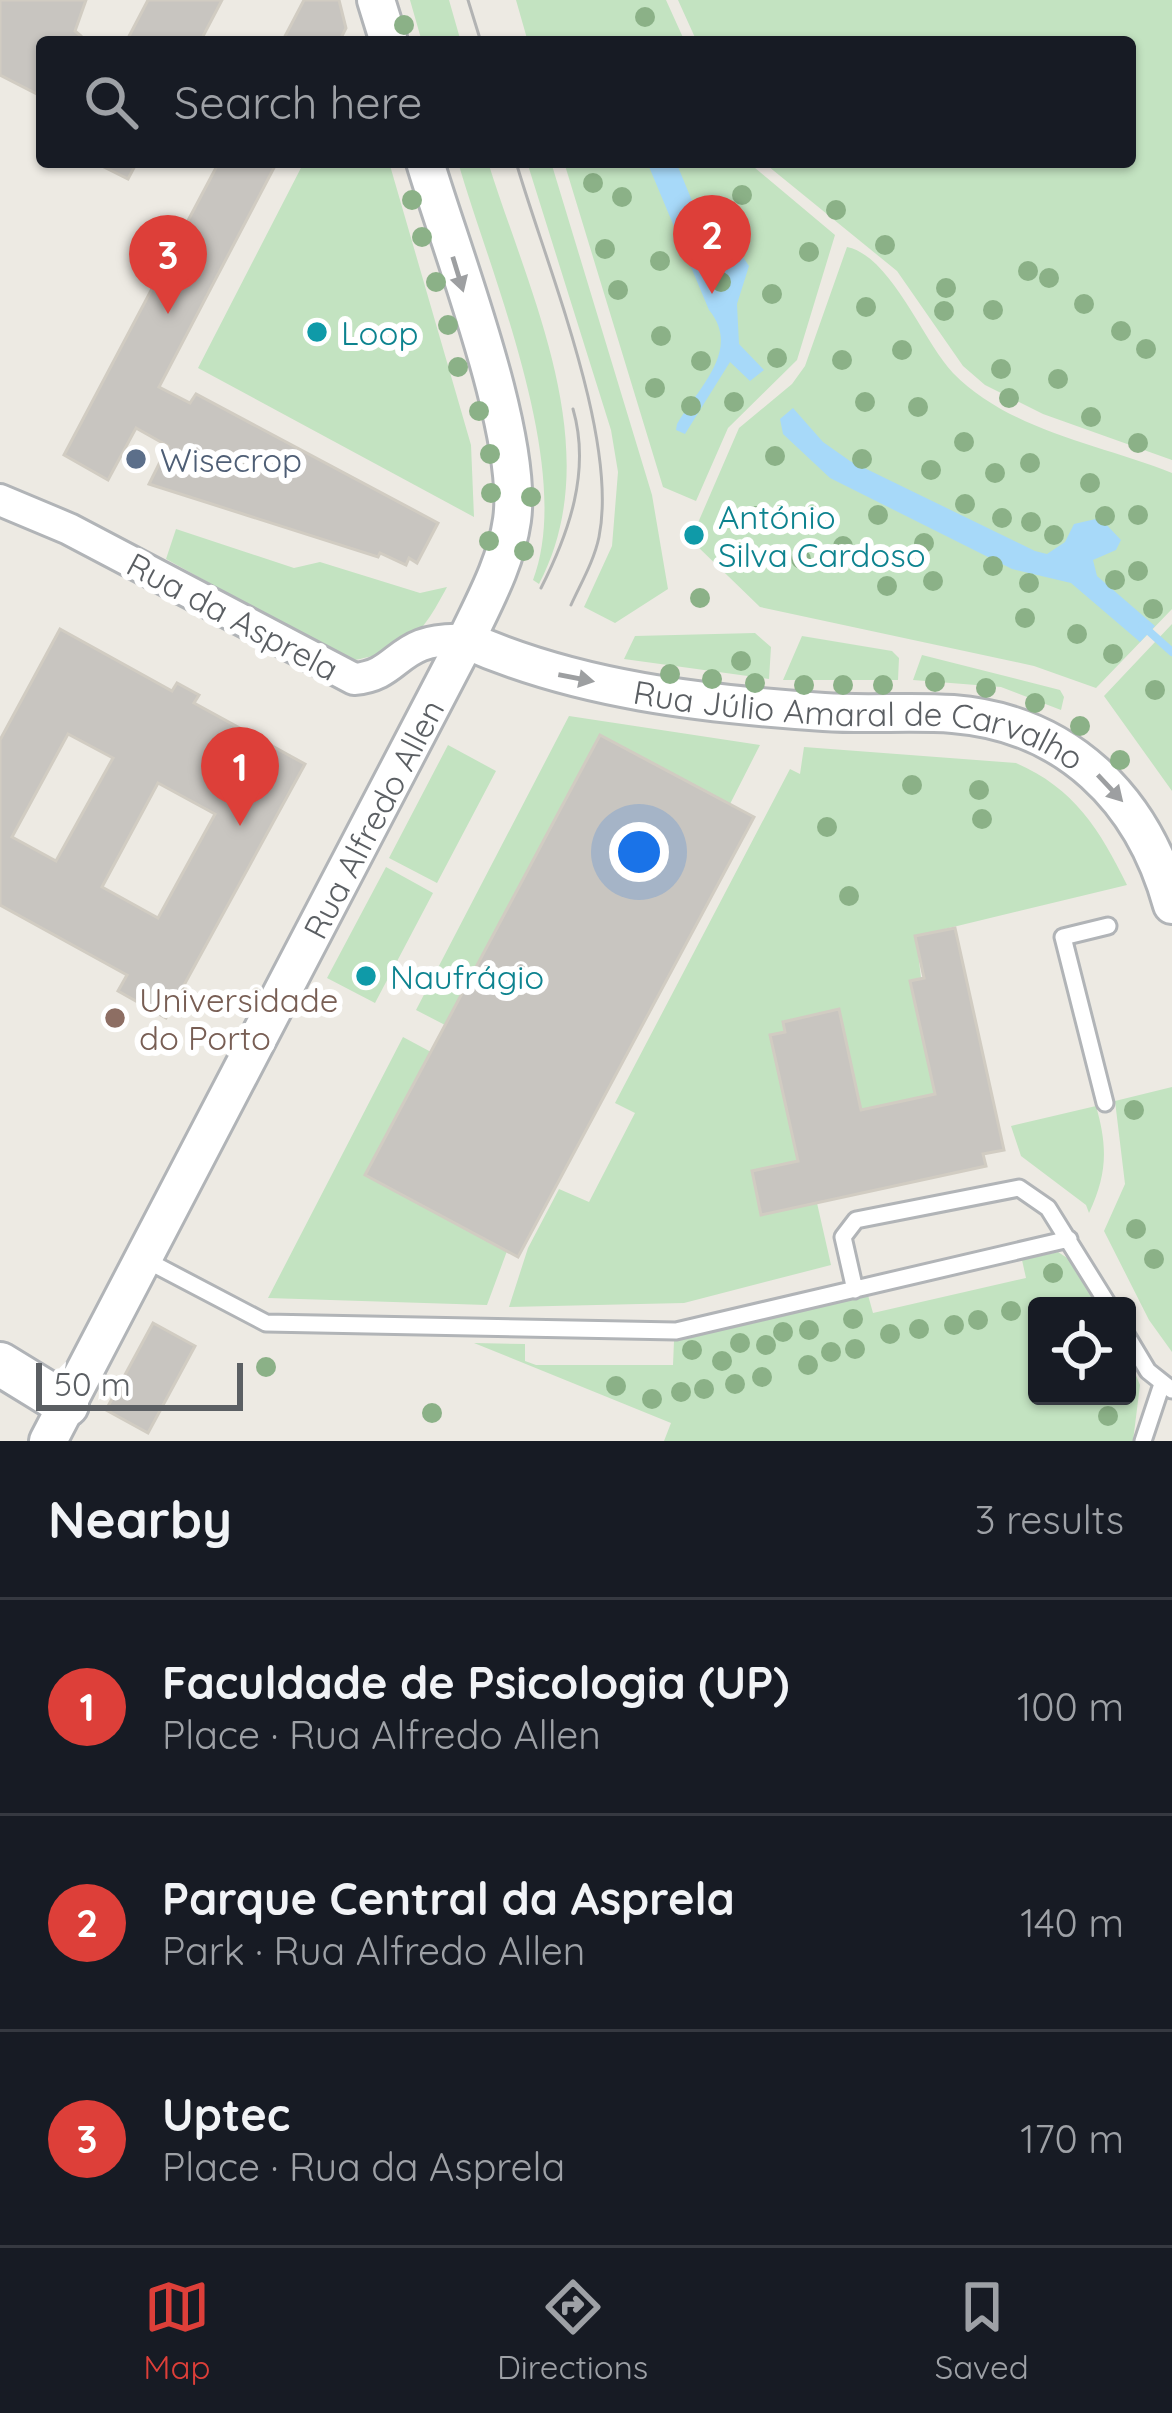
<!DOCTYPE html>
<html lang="en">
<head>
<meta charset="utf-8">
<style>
  :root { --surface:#171b24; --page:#242831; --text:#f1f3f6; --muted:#9ea1a6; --line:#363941; --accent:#dd3f39 }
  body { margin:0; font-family:Quicksand,sans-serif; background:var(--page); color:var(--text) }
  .controls { position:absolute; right:36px; bottom:36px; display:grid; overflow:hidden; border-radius:12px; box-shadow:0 3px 9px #0004 }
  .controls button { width:108px; height:108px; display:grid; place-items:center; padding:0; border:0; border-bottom:3px solid var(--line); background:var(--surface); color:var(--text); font:60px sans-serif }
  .scale { position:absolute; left:36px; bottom:30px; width:207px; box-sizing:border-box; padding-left:12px; border:6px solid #5b5f63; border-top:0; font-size:33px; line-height:42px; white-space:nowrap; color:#5b5f63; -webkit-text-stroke:9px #fff; paint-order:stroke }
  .you { position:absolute; left:639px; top:852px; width:42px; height:42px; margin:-30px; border:9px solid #fff; border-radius:50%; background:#1a73e8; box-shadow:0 0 0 18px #1a73e833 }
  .badge { display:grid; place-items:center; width:78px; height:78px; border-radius:50%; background:var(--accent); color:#fff; font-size:39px; font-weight:700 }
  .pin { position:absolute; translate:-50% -99px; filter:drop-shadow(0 3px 6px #0008) }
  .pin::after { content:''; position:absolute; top:63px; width:42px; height:36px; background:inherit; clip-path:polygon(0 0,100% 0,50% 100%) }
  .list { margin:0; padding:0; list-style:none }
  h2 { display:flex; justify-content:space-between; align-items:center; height:156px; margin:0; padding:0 48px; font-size:51px }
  h2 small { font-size:39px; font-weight:400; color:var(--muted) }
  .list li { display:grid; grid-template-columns:78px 1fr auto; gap:36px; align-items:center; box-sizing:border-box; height:216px; padding:0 48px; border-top:3px solid var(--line) }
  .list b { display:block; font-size:45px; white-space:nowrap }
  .list p { margin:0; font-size:39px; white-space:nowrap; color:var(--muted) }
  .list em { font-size:39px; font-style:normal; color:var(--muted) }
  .icon { flex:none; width:66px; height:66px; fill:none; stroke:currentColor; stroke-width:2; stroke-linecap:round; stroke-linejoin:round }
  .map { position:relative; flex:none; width:1172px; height:1441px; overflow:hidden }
  .search { position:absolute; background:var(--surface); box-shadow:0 3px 9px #0004; left:36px; right:36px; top:36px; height:132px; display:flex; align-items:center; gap:30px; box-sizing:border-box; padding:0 42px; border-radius:12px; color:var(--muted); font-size:45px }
  .sheet { height:804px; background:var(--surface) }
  nav { display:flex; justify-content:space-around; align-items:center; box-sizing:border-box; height:168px; border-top:3px solid var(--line); background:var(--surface); font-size:33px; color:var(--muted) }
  nav a { display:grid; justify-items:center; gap:6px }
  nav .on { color:var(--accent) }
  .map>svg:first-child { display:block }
  .green { fill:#c3e3c1 }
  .water { fill:#a7d9f9 }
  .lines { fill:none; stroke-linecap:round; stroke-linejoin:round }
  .stream { stroke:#a7d9f9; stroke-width:8 }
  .building { fill:#c8c5c0; stroke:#d1ccc2; stroke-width:3; fill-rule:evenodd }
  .service-casing { stroke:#b1b4b7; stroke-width:21 }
  .minor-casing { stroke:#b1b4b7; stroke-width:36 }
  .tertiary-casing { stroke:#b1b4b7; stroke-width:42 }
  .secondary-casing { stroke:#b0b3b7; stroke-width:48 }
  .service { stroke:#fff; stroke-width:15 }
  .minor { stroke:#fff; stroke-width:30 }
  .tertiary { stroke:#fff; stroke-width:36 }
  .secondary { stroke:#fff; stroke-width:42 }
  .tram { stroke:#b2b3b3; stroke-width:3 }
  .tree { fill:#8bb187 }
  .oneway { fill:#9d9fa1 }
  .culture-dot { fill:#0f9aa8; stroke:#fff; stroke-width:4.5 }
  .service-dot { fill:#5c6f8a; stroke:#fff; stroke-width:4.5 }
  .education-dot { fill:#8d6e63; stroke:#fff; stroke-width:4.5 }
  .labels { text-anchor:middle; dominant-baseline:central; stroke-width:12; stroke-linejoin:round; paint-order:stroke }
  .culture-label { font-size:33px; fill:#0d838f; stroke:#fff; text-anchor:start }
  .service-label { font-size:33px; fill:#4e5e75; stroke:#fff; text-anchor:start }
  .street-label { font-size:33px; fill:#5b5f63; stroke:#fff }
  .education-label { font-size:33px; fill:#785e54; stroke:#fff; text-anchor:start }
</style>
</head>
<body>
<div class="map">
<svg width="1172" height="1441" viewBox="0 0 1172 1441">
  <rect width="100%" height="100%" fill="#edeae3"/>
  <path class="green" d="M410 0H449L461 42H422Z
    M516 0H666L685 42H528Z
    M678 0H1172V460L1043 414 985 385 963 366 897 271 763 162H1130V42H697Z
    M304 162H389L471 445 474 517 198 368Z
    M458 162H488C529 294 609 450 539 584L533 580C575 469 491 276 458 162Z
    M527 162H551L652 495 668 589 615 623 584 607 612 546 618 472 611 430Z
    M564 162H748L835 235 797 360 728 428 696 501 663 487Z
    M847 247C891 256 923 341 953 373 1010 431 1099 444 1172 473V609L1096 688 1034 666 760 607 696 545 694 532 739 428 792 384 805 366Z
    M176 529 294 568 320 562 420 593 447 587C420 638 408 650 350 661L166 559Z
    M1172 624V791L1104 696Z
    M755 633 771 647 769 679 624 659 635 636Z
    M802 636 892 651 899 658 898 680H783Z
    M922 655 1060 690 1064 697 1061 710 1001 687 913 680Z
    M569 716 760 745 730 804 600 735 445 1025 416 1010Z
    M448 745 496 771 437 883 389 858Z
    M804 747 1016 763C1074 788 1100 830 1127 885L916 936 935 1094 861 1110 839 1009 783 1021 785 1032 770 1035 798 1161 752 1172 761 1214 817 1203 831 1265 684 1303 509 1307 528 1248 559 1189 589 1202 635 1113 615 1103 790 769 800 774Z
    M386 867 433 893 375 1003 327 978Z
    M403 1037 431 1052 365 1174 507 1251 487 1305 268 1298Z
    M1172 1087V1352L1149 1320 1104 1231 1125 1184 1115 1101Z
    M1096 1106C1108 1148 1107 1174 1089 1213L1086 1205 1021 1156 1011 1126Z
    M1058 1252 1075 1263 1100 1306H1037V1396H1127V1354L1140 1385 1133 1441H664L671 1423 474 1343 525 1344V1361L536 1365H673L674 1341 868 1295 873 1313 1026 1278 1022 1260Z"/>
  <path class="water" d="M647 162H676L712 249 719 256 743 257 749 266 737 304 739 344 764 370 750 381 730 362 685 434 676 430 677 424C698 388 742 350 709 310Z
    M793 408 823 442 850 461 1035 551 1047 554 1065 542 1074 524 1100 518 1121 540 1116 550 1093 560 1097 576 1155 626 1140 642 1071 583 1012 569 830 478 783 434 780 419Z"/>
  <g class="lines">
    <path class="stream" d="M1142 625 1172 652"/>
  </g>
  <path class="building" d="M0 0H86L75 31 81 36 79 42H42V91L37 94 0 75Z
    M148 0H222L200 42H126Z
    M304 0H339L346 28 339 42H282Z
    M94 162H137L128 179Z
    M219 162H277L159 387 190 403 196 394 438 523 417 563 409 558 406 565 380 553 378 557 149 484 168 446 136 428 108 480 64 455Z
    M60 629 172 691 177 683 199 695 194 703 305 764 166 1018 118 991 127 975 0 905V740ZM68 734 113 758 56 861 12 837ZM158 783 215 814 158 918 102 887Z
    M600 735 754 817 518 1257 365 1175Z
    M955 928 1004 1150 983 1154 986 1166 761 1215 752 1171 798 1161 770 1035 785 1032 783 1022 839 1009 861 1110 935 1094 910 981 924 978 915 936Z
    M153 1323 195 1346 148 1433 106 1410Z"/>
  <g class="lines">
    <g class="service-casing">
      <path id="service" d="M1105 1103 1063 937 1108 926
        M144 1259 266 1323 676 1331 1069 1239
        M855 1290 843 1237 856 1220 1019 1188 1048 1208 1109 1306
        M1127 1336 1148 1371 1172 1390
        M1143 1441 1162 1384"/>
    </g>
    <g class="minor-casing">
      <path id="minor" d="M0 500 69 529 354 679C403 675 394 636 466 640"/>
    </g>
    <g class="tertiary-casing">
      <g id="tertiary">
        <path d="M376 0 389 42"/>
        <path id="s1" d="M466 640C577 690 704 704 824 712 867 715 911 711 953 714 1067 723 1143 799 1172 905"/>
        <path id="s2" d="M48 1441 466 640C484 602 506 563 512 520 524 435 451 250 425 162"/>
      </g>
    </g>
    <g class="secondary-casing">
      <path id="secondary" d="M0 1364 67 1405"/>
    </g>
    <use href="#service" class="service"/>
    <use href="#minor" class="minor"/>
    <use href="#tertiary" class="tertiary"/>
    <use href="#secondary" class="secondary"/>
    <path class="tram" d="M468 0 481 42
      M516 162C545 262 619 438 599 537 594 561 581 583 571 605
      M541 588C569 533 591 471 573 409"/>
  </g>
  <g class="tree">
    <circle cx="645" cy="17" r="10"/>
    <circle cx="404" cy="25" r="10"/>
    <circle cx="593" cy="183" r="10"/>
    <circle cx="742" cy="195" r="10"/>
    <circle cx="622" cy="197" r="10"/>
    <circle cx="412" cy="200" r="10"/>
    <circle cx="836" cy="210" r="10"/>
    <circle cx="701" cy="217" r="10"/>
    <circle cx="422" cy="237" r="10"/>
    <circle cx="885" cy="245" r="10"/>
    <circle cx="605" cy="249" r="10"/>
    <circle cx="809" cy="252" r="10"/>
    <circle cx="660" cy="261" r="10"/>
    <circle cx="1028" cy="271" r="10"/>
    <circle cx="1049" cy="278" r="10"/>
    <circle cx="436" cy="282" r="10"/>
    <circle cx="721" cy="282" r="10"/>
    <circle cx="946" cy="288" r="10"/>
    <circle cx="618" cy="290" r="10"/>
    <circle cx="772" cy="294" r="10"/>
    <circle cx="1084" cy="304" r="10"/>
    <circle cx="866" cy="307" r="10"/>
    <circle cx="993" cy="310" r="10"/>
    <circle cx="944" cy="311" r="10"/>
    <circle cx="448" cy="325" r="10"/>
    <circle cx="1121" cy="331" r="10"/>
    <circle cx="661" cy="336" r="10"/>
    <circle cx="1146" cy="349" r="10"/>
    <circle cx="902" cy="350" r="10"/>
    <circle cx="777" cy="358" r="10"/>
    <circle cx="842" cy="360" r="10"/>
    <circle cx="701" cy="361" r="10"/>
    <circle cx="458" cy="367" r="10"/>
    <circle cx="1001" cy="369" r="10"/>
    <circle cx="1058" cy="379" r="10"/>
    <circle cx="655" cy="388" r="10"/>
    <circle cx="1009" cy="398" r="10"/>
    <circle cx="734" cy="402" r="10"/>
    <circle cx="865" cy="402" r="10"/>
    <circle cx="691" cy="406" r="10"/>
    <circle cx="918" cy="407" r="10"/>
    <circle cx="479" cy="411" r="10"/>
    <circle cx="1091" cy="417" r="10"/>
    <circle cx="964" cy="442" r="10"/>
    <circle cx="1138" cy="443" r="10"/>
    <circle cx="490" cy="454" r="10"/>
    <circle cx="775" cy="456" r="10"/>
    <circle cx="862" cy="459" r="10"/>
    <circle cx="1030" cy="463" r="10"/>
    <circle cx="931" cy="470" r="10"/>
    <circle cx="995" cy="473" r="10"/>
    <circle cx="1090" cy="483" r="10"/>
    <circle cx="491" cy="493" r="10"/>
    <circle cx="531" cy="497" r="10"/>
    <circle cx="965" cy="504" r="10"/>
    <circle cx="878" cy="515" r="10"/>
    <circle cx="1138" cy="515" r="10"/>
    <circle cx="755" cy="516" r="10"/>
    <circle cx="1105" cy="516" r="10"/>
    <circle cx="1002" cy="518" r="10"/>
    <circle cx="1031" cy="522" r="10"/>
    <circle cx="1054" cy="535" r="10"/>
    <circle cx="489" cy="541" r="10"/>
    <circle cx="924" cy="543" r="10"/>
    <circle cx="843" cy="546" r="10"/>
    <circle cx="524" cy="551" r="10"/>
    <circle cx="801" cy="559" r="10"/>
    <circle cx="993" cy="566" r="10"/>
    <circle cx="1138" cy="571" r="10"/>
    <circle cx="1115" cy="580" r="10"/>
    <circle cx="933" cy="581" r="10"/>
    <circle cx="1029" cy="583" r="10"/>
    <circle cx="887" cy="586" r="10"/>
    <circle cx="700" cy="598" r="10"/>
    <circle cx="1153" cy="609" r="10"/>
    <circle cx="1025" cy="618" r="10"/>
    <circle cx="1077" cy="634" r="10"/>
    <circle cx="1113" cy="654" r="10"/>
    <circle cx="741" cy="661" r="10"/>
    <circle cx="670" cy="674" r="10"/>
    <circle cx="712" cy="679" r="10"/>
    <circle cx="935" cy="682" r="10"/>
    <circle cx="755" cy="683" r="10"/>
    <circle cx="804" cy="685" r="10"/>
    <circle cx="843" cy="685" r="10"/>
    <circle cx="883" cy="685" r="10"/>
    <circle cx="986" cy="688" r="10"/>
    <circle cx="1155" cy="690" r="10"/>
    <circle cx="1035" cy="703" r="10"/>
    <circle cx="1080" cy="726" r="10"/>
    <circle cx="1120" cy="760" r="10"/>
    <circle cx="912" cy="785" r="10"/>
    <circle cx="979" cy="790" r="10"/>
    <circle cx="982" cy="819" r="10"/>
    <circle cx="827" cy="827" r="10"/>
    <circle cx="849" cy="896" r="10"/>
    <circle cx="1134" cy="1110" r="10"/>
    <circle cx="1136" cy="1229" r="10"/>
    <circle cx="1154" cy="1259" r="10"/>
    <circle cx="1053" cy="1273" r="10"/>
    <circle cx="1011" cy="1311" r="10"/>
    <circle cx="853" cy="1319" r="10"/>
    <circle cx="978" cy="1320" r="10"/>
    <circle cx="954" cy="1325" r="10"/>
    <circle cx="919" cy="1329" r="10"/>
    <circle cx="809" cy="1330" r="10"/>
    <circle cx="783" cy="1332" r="10"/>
    <circle cx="890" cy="1334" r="10"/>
    <circle cx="740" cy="1343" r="10"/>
    <circle cx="766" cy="1345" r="10"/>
    <circle cx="855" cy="1349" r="10"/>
    <circle cx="692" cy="1350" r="10"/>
    <circle cx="831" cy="1352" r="10"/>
    <circle cx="722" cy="1361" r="10"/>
    <circle cx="808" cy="1365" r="10"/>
    <circle cx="266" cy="1367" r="10"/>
    <circle cx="762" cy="1377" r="10"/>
    <circle cx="735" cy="1384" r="10"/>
    <circle cx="616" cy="1386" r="10"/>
    <circle cx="704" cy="1389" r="10"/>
    <circle cx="681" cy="1392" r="10"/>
    <circle cx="652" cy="1399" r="10"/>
    <circle cx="432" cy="1413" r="10"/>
    <circle cx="1108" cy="1416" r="10"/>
  </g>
  <defs><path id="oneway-solid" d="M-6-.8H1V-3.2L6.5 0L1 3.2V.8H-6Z" transform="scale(3)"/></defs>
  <g class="oneway">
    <use href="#oneway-solid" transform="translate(458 274) rotate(73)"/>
    <use href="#oneway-solid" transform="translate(576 678) rotate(11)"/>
    <use href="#oneway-solid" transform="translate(1110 788) rotate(47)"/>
  </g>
  <g class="culture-dot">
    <circle cx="317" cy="332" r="12"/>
    <circle cx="694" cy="535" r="12"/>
    <circle cx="366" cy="976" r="12"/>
  </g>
  <circle class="service-dot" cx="136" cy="459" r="12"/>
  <circle class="education-dot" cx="115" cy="1018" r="12"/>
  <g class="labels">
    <g class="culture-label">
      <text x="341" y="332">Loop</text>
      <text x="718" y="516">António<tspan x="718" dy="38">Silva Cardoso</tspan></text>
      <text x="390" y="976">Naufrágio</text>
    </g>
    <g class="service-label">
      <text x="160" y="459">Wisecrop</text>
    </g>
    <g class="street-label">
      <text transform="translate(233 616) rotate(28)">Rua da Asprela</text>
      <text stroke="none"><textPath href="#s1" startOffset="405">Rua Júlio Amaral de Carvalho</textPath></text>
      <text stroke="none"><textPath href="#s2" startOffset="702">Rua Alfredo Allen</textPath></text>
    </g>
    <g class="education-label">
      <text x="139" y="999">Universidade<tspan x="139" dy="38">do Porto</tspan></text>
    </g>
  </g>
</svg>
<div class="controls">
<button><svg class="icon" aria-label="locate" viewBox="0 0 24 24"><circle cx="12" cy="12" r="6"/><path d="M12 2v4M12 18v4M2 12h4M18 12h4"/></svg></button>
</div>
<div class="scale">50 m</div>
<div class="you"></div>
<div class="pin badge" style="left:240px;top:826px">1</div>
<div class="pin badge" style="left:712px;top:294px">2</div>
<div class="pin badge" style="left:168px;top:314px">3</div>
<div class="search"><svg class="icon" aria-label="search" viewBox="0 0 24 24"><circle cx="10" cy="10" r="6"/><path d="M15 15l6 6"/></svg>Search here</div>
</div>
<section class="sheet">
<h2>Nearby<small>3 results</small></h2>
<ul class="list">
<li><span class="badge">1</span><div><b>Faculdade de Psicologia (UP)</b><p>Place · Rua Alfredo Allen</p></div><em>100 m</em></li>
<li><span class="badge">2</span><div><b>Parque Central da Asprela</b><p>Park · Rua Alfredo Allen</p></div><em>140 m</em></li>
<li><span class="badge">3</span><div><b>Uptec</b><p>Place · Rua da Asprela</p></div><em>170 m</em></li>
</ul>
</section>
<nav>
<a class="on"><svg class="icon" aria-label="map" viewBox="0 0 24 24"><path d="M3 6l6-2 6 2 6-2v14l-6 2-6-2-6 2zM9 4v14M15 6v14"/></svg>Map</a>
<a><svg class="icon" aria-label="directions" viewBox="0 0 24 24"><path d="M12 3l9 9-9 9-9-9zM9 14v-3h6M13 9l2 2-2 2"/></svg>Directions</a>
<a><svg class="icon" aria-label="saved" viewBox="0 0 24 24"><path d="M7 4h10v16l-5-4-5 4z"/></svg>Saved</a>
</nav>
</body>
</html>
